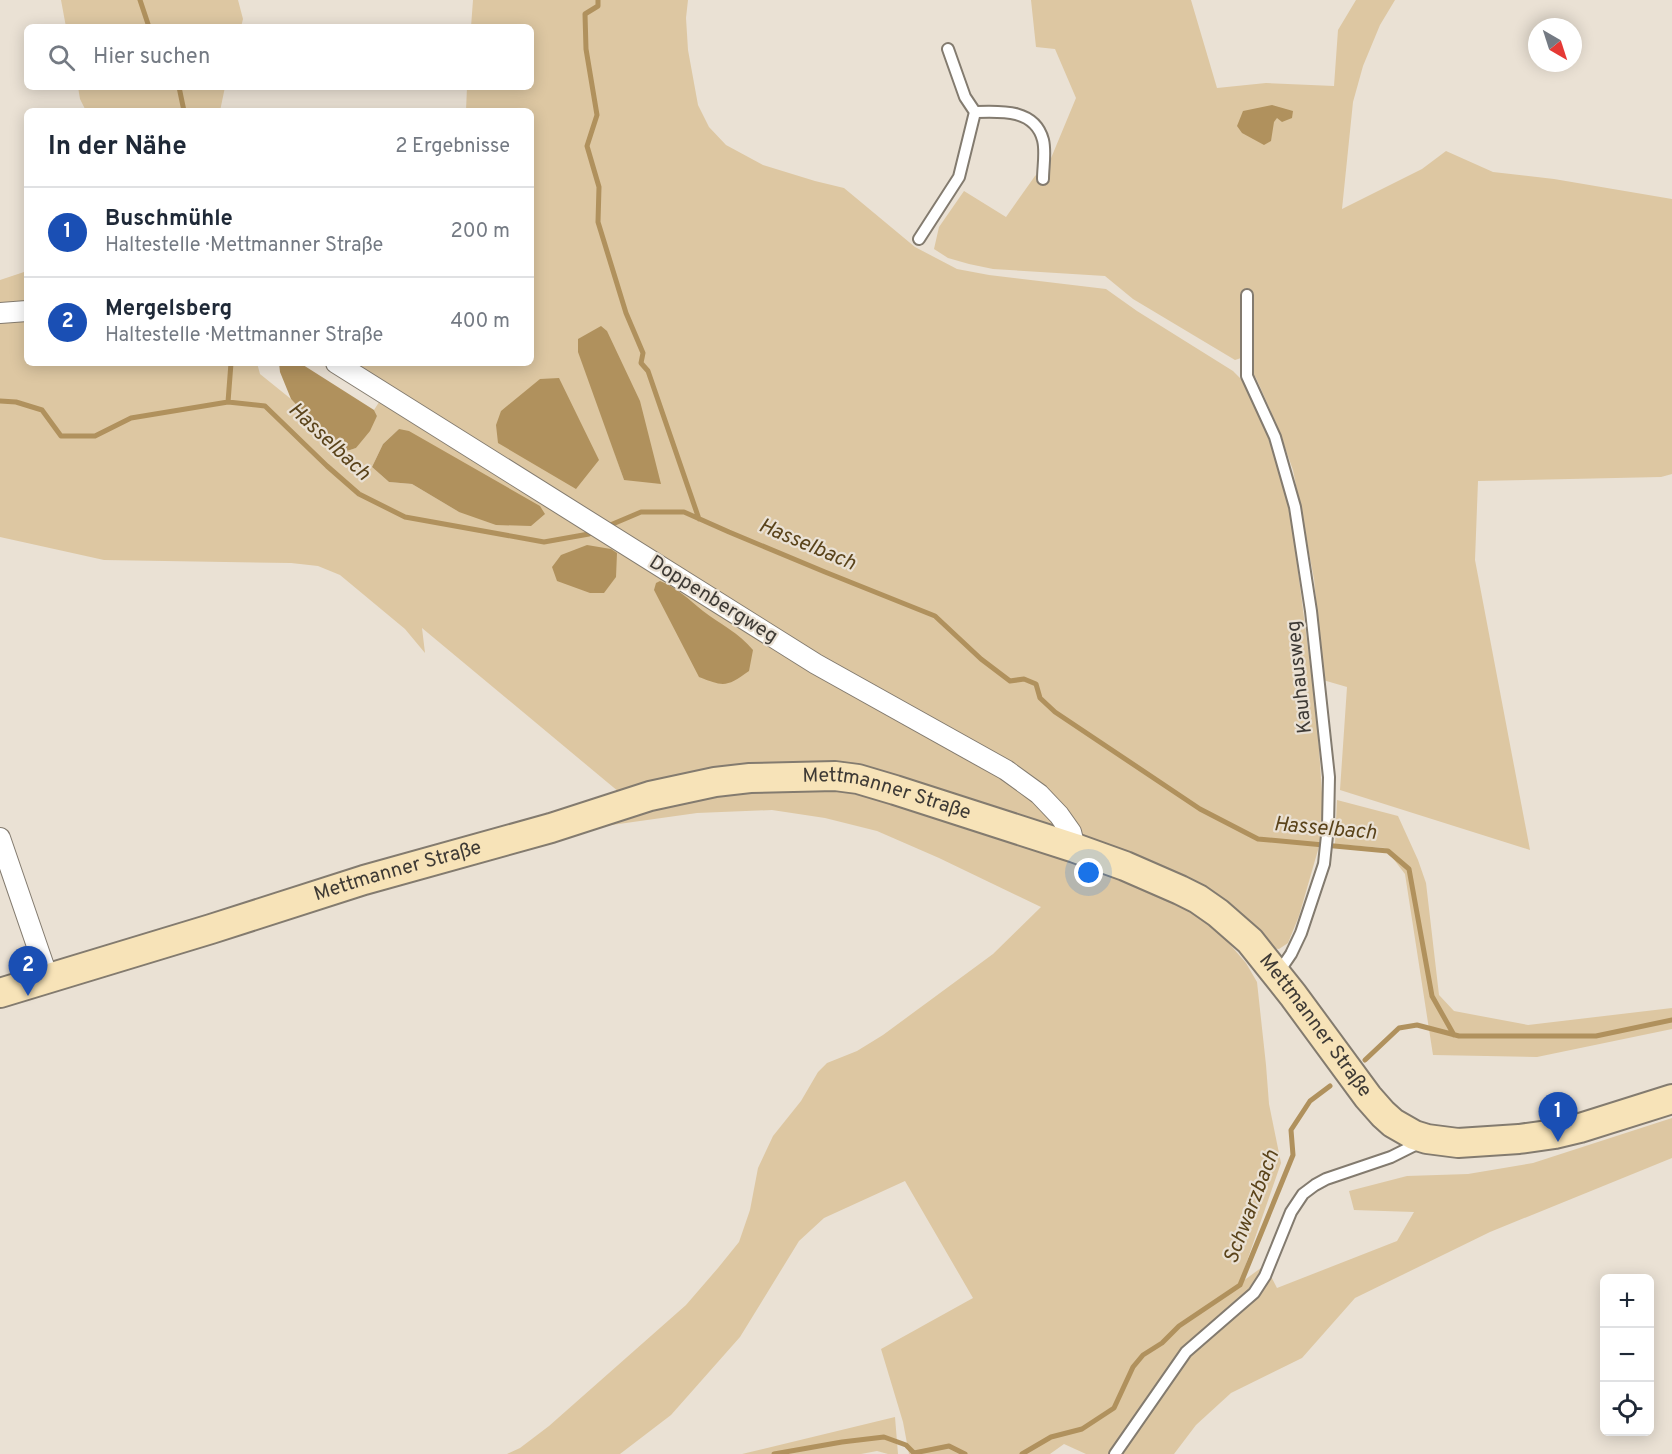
<!DOCTYPE html>
<html lang="de">
<head>
<meta charset="utf-8">
<style>
  :root { --surface:#fff; --page:#f2f2f3; --text:#1f2937; --muted:#747a83; --line:#e0e1e3; --accent:#2563eb }
  body { margin:0; font-family:Overpass,sans-serif; background:var(--page); color:var(--text) }
  .controls { position:absolute; right:18px; bottom:18px; display:grid; overflow:hidden; border-radius:9px; box-shadow:0 3px 15px #0003 }
  .controls button { width:54px; height:54px; display:grid; place-items:center; padding:0; border:0; border-bottom:2px solid var(--line); background:var(--surface); color:var(--text); font:30px sans-serif }
  .compass { position:absolute; left:1528px; top:18px; width:54px; height:54px; border-radius:50%; background:var(--surface); box-shadow:0 3px 15px #0003; rotate:141deg }
  .you { position:absolute; left:1089px; top:873px; width:21px; height:21px; margin:-15px; border:4px solid #fff; border-radius:50%; background:#1a73e8; box-shadow:0 0 0 9px #1a73e833 }
  .badge { display:grid; place-items:center; width:39px; height:39px; border-radius:50%; background:var(--accent); color:#fff; font-size:20px; font-weight:700 }
  .pin { position:absolute; translate:-50% -50px; filter:drop-shadow(0 2px 3px #0008) }
  .pin::after { content:''; position:absolute; top:32px; width:21px; height:18px; background:inherit; clip-path:polygon(0 0,100% 0,50% 100%) }
  .list { margin:0; padding:0; list-style:none }
  h2 { display:flex; justify-content:space-between; align-items:center; height:78px; margin:0; padding:0 24px; font-size:26px }
  h2 small { font-size:20px; font-weight:400; color:var(--muted) }
  .list li { display:grid; grid-template-columns:39px 1fr auto; gap:18px; align-items:center; box-sizing:border-box; height:90px; padding:0 24px; border-top:2px solid var(--line) }
  .list b { display:block; font-size:22px; white-space:nowrap }
  .list p { margin:0; font-size:20px; white-space:nowrap; color:var(--muted) }
  .list em { font-size:20px; font-style:normal; color:var(--muted) }
  .icon { flex:none; width:33px; height:33px; fill:none; stroke:currentColor; stroke-width:2; stroke-linecap:round; stroke-linejoin:round }
  .map { position:relative; flex:none; width:1672px; height:1454px; overflow:hidden }
  .search { position:absolute; background:var(--surface); box-shadow:0 3px 15px #0003; left:24px; top:24px; width:510px; height:66px; display:flex; align-items:center; gap:15px; box-sizing:border-box; padding:0 21px; border-radius:9px; color:var(--muted); font-size:22px }
  .panel { position:absolute; background:var(--surface); box-shadow:0 3px 15px #0003; left:24px; top:108px; width:510px; height:258px; border-radius:9px }
  .map>svg:first-child { display:block }
  .green { fill:#ddc7a2; fill-rule:evenodd }
  .water { fill:#b0915d }
  .lines { fill:none; stroke-linecap:round; stroke-linejoin:round }
  .stream { stroke:#b0915d; stroke-width:5 }
  .lane-casing { stroke:#837b6f; stroke-width:14 }
  .street-casing { stroke:#837b6f; stroke-width:22 }
  .secondary-casing { stroke:#837b6f; stroke-width:32 }
  .lane { stroke:#fff; stroke-width:10 }
  .street { stroke:#fff; stroke-width:20 }
  .secondary { stroke:#f7e3b8; stroke-width:28 }
  .labels { text-anchor:middle; dominant-baseline:central; stroke-width:4.5; stroke-linejoin:round; paint-order:stroke }
  .street-label { font-size:20px; fill:#3e3a35; stroke:#eae1d4 }
  .water-label { font-size:21px; font-style:italic; fill:#5a431a; stroke:#eae1d4 }
</style>
</head>
<body>
<div class="map">
<svg width="1672" height="1454" viewBox="0 0 1672 1454">
  <rect width="100%" height="100%" fill="#eae1d4"/>
  <path class="green" d="M61 0H238L243 19 241 27H66Z
    M473 0H688L686 18 688 50 698 105 709 127 726 145 763 165 815 181 844 188 915 247 957 269 989 275 1106 289 1137 311 1233 371 1242 380 1258 410 1270 442 1290 509 1317 718 1324 824 1320 843 1299 916 1288 943 1279 949 1271 948 1241 917 868 771 619 792 422 628 425 653 405 629 340 575 318 566 291 563 104 560 0 537V280L27 271V363H257L260 374 291 399 341 453 356 448 377 416 374 410 390 385 352 363H531V111H466L467 87H531V27H471ZM399 429 459 512 412 484 389 482 372 467 383 444ZM614 451 634 480H624Z
    M1031 0H1191L1217 88 1266 83 1334 86 1338 30 1356 0H1395L1380 25 1363 66 1353 102 1342 209 1422 169 1446 151 1493 172 1554 179 1672 199V474L1661 477 1478 481 1475 560 1530 850 1340 790 1347 687 1323 680 1314 579 1293 470 1276 423 1256 378 1241 358 1235 360 1133 299 1105 276 993 269 969 264 948 258 934 249 939 227 964 191 1006 217 1035 176 1049 163 1076 98 1055 49 1036 47Z
    M78 87H225L220 111H86L80 99Z
    M765 787H845L1113 875 1173 898 1208 919 1246 963 1257 982 1266 1065 1269 1104 1281 1163 1239 1284 1265 1265 1277 1288 1397 1241 1414 1212 1354 1210 1349 1191 1407 1176 1468 1174 1533 1163 1672 1118V1158L1490 1232 1355 1298 1302 1358 1231 1393 1196 1425 1174 1454H1086L1064 1444 1050 1454H909L903 1422 881 1349 973 1298 905 1181 824 1218 799 1241 740 1337 671 1415 620 1454H507L520 1448 549 1426 686 1305 718 1268 739 1242 750 1210 758 1168 773 1136 801 1101 818 1072 827 1063 857 1051 883 1035 993 954 1041 907 939 858 877 831 825 818 772 810 697 813 576 830 649 806Z
    M1337 800 1398 816 1418 860 1426 883 1439 995 1454 1011 1528 1025 1672 1008V1029L1537 1057 1433 1055 1405 874 1385 848 1335 844Z
    M895 1417 898 1454H888L877 1451 861 1454H742Z"/>
  <path class="water" d="M1272 105 1293 111 1292 118 1282 122 1277 118 1274 122 1271 141 1264 145 1242 133 1237 126 1243 111Z
    M601 326 607 331 640 401 661 484 624 480 578 352V339Z
    M279 363H300L374 410 377 416 370 431 356 448 341 453 291 399 280 372Z
    M559 378 599 460 576 489 498 443 496 425 501 411 540 379Z
    M399 429 409 431 540 506 545 514 531 526 496 525 459 512 412 484 389 482 372 467 383 444Z
    M587 545 611 549 617 553 616 577 604 593H590L557 581 552 567 561 555Z
    M660 581C678 588 688 599 703 611 720 624 739 633 753 650L749 671C727 687 724 687 699 677L654 590 656 583Z"/>
  <g class="lines">
    <path class="stream" d="M140 0 149 27
      M598 0V6L585 14 586 49 597 115 587 146 599 187 598 222 626 313 643 353 641 363 648 371 699 519
      M179 87 184 111
      M0 401 16 402 42 410 61 436H95L131 418 228 402 265 406 327 466 359 494 405 517 544 542 589 534 597 531
      M228 402 231 363
      M608 526 641 512H684L729 532 825 572 935 616 981 659 1010 681 1024 679 1036 684 1040 698 1055 712 1200 809 1258 839 1388 851 1409 869 1432 996 1454 1035
      M1365 1060 1399 1028 1417 1025 1459 1036H1596L1672 1020
      M774 1454 842 1442 884 1437 906 1445 914 1453 949 1446 965 1454
      M1022 1454 1051 1437 1082 1429 1114 1408 1133 1367 1143 1355 1162 1343 1179 1326 1240 1285 1293 1155 1291 1130 1310 1101 1330 1086"/>
    <g class="lane-casing">
      <path id="lane" d="M975 112C1001 111 1035 109 1043 140 1046 152 1043 167 1043 179
        M919 239 959 177 975 112 965 97 948 49
        M1247 295V376L1275 437 1295 507 1311 611 1329 777 1328 826 1324 864 1301 933 1291 954 1278 973
        M1115 1454 1186 1352 1254 1293 1265 1276 1291 1212 1303 1194 1315 1185 1326 1179 1391 1157 1421 1142"/>
    </g>
    <g class="street-casing">
      <path id="street" d="M0 313 27 311
        M336 363 816 664 1006 770 1039 794 1059 815 1071 832 1075 848
        M0 838 48 978"/>
    </g>
    <g class="secondary-casing">
      <g id="secondary">
        <path id="s1" d="M0 993 211 929 364 880 551 828 650 796 715 782 750 778 835 776 858 779 895 790 1075 848 1125 866 1180 890 1198 899 1218 913 1250 941 1293 995 1368 1097 1383 1114 1393 1123 1414 1135 1427 1139 1458 1143 1519 1139 1555 1134 1580 1128 1672 1099"/>
      </g>
    </g>
    <use href="#lane" class="lane"/>
    <use href="#street" class="street"/>
    <use href="#secondary" class="secondary"/>
  </g>
  <g class="labels">
    <g class="street-label">
      <text transform="translate(713 600) rotate(32)">Doppenbergweg</text>
      <text transform="translate(1300 677) rotate(-96)">Kauhausweg</text>
      <text stroke="none"><textPath href="#s1" startOffset="920">Mettmanner Straße</textPath></text>
      <text stroke="none"><textPath href="#s1" startOffset="416">Mettmanner Straße</textPath></text>
      <text stroke="none"><textPath href="#s1" startOffset="1424">Mettmanner Straße</textPath></text>
    </g>
    <g class="water-label">
      <text transform="translate(329 442) rotate(43)">Hasselbach</text>
      <text transform="translate(807 545) rotate(23)">Hasselbach</text>
      <text transform="translate(1325 829) rotate(5)">Hasselbach</text>
      <text transform="translate(1252 1207) rotate(-69)">Schwarzbach</text>
    </g>
  </g>
</svg>
<div class="controls">
<button>+</button>
<button>−</button>
<button><svg class="icon" aria-label="locate" viewBox="0 0 24 24"><circle cx="12" cy="12" r="6"/><path d="M12 2v4M12 18v4M2 12h4M18 12h4"/></svg></button>
</div>
<svg class="compass" viewBox="-18 -18 36 36"><path d="M0-13l5 13h-10z" fill="#e53935"/><path d="M0 13l5-13h-10z" fill="#747a83"/></svg>
<div class="you"></div>
<div class="pin badge" style="left:1558px;top:1142px;background:#1a4fb4">1</div>
<div class="pin badge" style="left:28px;top:996px;background:#1a4fb4">2</div>
<div class="search"><svg class="icon" aria-label="search" viewBox="0 0 24 24"><circle cx="10" cy="10" r="6"/><path d="M15 15l6 6"/></svg>Hier suchen</div>
<section class="panel">
<h2>In der Nähe<small>2 Ergebnisse</small></h2>
<ul class="list">
<li><span class="badge" style="background:#1a4fb4">1</span><div><b>Buschmühle</b><p>Haltestelle · Mettmanner Straße</p></div><em>200 m</em></li>
<li><span class="badge" style="background:#1a4fb4">2</span><div><b>Mergelsberg</b><p>Haltestelle · Mettmanner Straße</p></div><em>400 m</em></li>
</ul>
</section>
</div>
</body>
</html>
